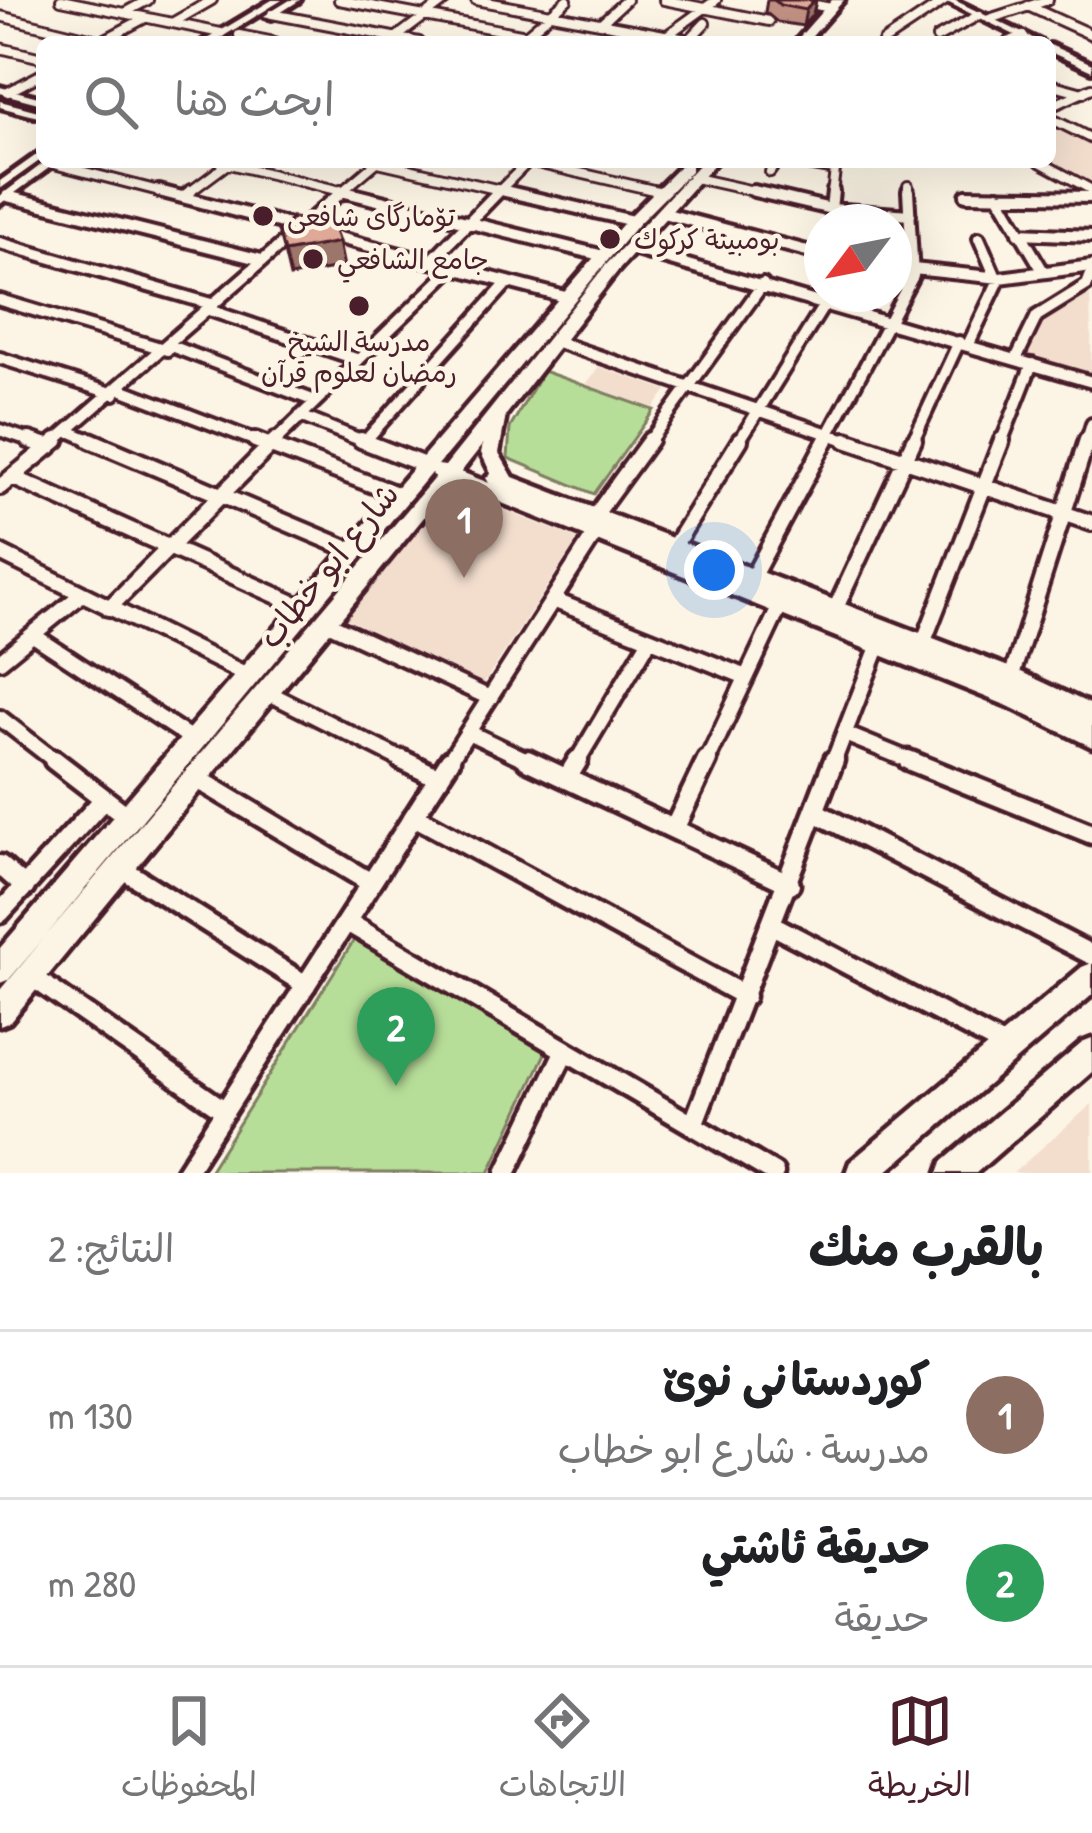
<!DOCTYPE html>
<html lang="ar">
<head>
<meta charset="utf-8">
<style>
  :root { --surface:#fff; --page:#f6f6f6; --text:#202124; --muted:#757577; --line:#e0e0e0; --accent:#4a1f2b }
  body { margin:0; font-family:"Patrick Hand","Playpen Sans Arabic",sans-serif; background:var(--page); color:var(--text); direction:rtl }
  .compass { position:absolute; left:804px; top:204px; width:108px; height:108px; border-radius:50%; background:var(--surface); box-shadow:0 12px 48px #0002; rotate:238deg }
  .you { position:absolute; left:714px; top:570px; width:42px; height:42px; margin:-30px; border:9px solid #fff; border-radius:50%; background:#1a73e8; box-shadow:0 0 0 18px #1a73e833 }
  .badge { display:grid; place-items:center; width:78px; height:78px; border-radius:50%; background:var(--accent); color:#fff; font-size:39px; font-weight:700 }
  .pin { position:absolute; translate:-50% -99px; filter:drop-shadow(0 3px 6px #0008) }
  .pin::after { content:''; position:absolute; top:63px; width:42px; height:36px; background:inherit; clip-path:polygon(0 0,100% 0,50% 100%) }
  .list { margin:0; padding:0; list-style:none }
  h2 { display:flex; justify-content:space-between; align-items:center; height:156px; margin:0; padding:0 48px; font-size:51px }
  h2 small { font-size:39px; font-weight:400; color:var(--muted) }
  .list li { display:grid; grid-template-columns:78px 1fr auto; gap:36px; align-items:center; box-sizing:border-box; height:168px; padding:0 48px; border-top:3px solid var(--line) }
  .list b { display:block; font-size:45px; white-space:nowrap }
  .list p { margin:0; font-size:39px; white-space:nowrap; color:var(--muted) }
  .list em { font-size:39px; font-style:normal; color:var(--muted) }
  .icon { flex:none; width:66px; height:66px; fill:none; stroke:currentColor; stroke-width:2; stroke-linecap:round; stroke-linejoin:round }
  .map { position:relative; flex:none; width:1092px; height:1173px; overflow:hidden; direction:ltr }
  .search { position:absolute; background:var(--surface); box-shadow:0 12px 48px #0002; left:36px; right:36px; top:36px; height:132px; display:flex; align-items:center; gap:30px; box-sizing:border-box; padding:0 42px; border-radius:18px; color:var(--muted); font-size:45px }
  .sheet { height:492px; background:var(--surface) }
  nav { display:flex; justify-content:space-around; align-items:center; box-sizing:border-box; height:168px; border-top:3px solid var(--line); background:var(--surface); font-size:33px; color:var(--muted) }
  nav a { display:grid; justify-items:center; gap:6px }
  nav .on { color:var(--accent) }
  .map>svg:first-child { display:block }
  .built { fill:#f3dece }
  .green { fill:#b7de99; stroke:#807e62; stroke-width:3 }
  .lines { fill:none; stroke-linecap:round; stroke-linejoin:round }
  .minor-far3-casing { stroke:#4a1f2b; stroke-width:14 }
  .minor-far2-casing { stroke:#4a1f2b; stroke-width:18 }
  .minor-far1-casing { stroke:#4a1f2b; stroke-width:22 }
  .minor-casing { stroke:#4a1f2b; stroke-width:27 }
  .tertiary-casing { stroke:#4a1f2b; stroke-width:10 }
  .secondary-casing { stroke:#4a1f2b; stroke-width:9 }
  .primary-casing { stroke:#4a1f2b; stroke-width:9 }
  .minor-far3 { stroke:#fcf5e5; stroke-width:8 }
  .minor-far2 { stroke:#fcf5e5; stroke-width:10 }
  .minor-far1 { stroke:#fcf5e5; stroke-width:14 }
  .minor { stroke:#fcf5e5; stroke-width:18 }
  .tertiary { fill:#fcf5e5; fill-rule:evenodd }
  .secondary { fill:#fcf5e5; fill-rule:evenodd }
  .primary { fill:#fcf5e5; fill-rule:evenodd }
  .wall { fill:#c09082; stroke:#4a1f2b; stroke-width:3 }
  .shaded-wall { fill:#9c766a; stroke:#4a1f2b; stroke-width:3 }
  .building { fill:#dfa897; stroke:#4a1f2b; stroke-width:3 }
  .poi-dot { fill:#4a1f2b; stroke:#fcf5e5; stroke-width:4.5 }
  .labels { text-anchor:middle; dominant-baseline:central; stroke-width:9; stroke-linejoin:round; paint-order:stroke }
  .far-poi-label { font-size:27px; fill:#4a1f2b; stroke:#fcf5e5; text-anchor:start }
  .street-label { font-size:33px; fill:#4a1f2b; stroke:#fcf5e5 }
</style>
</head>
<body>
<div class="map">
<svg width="1092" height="1173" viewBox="0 0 1092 1173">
  <rect width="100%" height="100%" fill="#fcf5e5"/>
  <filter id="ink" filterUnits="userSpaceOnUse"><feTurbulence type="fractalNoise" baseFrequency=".00833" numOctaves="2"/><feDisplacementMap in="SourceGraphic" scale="24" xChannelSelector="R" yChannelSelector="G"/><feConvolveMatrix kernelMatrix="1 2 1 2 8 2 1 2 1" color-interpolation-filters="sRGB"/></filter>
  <g filter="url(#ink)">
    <path class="built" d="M1050 124 1092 144V184L1050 162Z
      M1090 291 1092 377 1025 357 1030 338 1046 316Z
      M599 367 667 390 654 408 586 384Z
      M449 489 578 539 483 685 343 617Z
      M1092 1104V1173H1013Z"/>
    <path class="green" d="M543 371 654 410 594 494 508 458 510 428Z
      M354 940 549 1045 489 1173H208Z"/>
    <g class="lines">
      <g class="minor-far3-casing">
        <path id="minor-far3" d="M61 0 221 33
          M339 0 564 42
          M476 0 702 42
          M664 0 769 21
          M790 0 831 8
          M1028 6 1092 35
          M124 13 148 0
          M272 14 419 42
          M0 16 106 42
          M989 19 1048 0
          M172 23 212 0
          M601 23 626 0
          M239 35 275 42
          M666 36 716 0
          M937 38 979 15
          M394 39 446 0
          M521 39 567 0
          M689 40 705 23
          M100 42 145 18
          M883 42 946 0
          M1008 42 1023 36
          M0 48 42 58
          M1050 84 1083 93
          M8 92 42 74
          M1050 107 1092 88
          M1050 118 1092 139
          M221 162 353 194
          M378 162 518 194
          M532 162 662 192
          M791 162 835 170 832 194
          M1040 162 1092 190
          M50 163 171 194
          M770 172 777 162
          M695 178 767 194
          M908 186V194
          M187 194 230 162
          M339 194 377 162
          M496 194 528 162"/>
      </g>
      <g class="minor-far2-casing">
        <path id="minor-far2" d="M159 191 569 298
          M341 191 604 256
          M505 191 633 221
          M754 191 831 209 910 215
          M186 195 191 191
          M966 195 1092 197
          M998 195 1043 271
          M7 196 262 260
          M831 209 833 191
          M663 213 822 255
          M1019 233 1092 236
          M979 238 998 282
          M0 243 211 304
          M629 248 1092 382
          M432 260 499 191
          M894 267 1000 278 1092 266
          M0 300 167 350
          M206 309 356 359
          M554 341 855 443
          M968 345 1000 278
          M171 346 315 401
          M0 358 114 394
          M1016 359 1037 316 1087 285 1092 272
          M121 389 262 443
          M300 416 368 443
          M0 430 38 443
          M69 431 97 443
          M365 441 508 282
          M53 443 343 191
          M273 443 455 266
          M648 443 763 284
          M738 443 826 302
          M824 443 913 276 908 191
          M912 443 959 342
          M1001 443 1032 364
          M1086 443 1092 424"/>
      </g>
      <g class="minor-far1-casing">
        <path id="minor-far1" d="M29 440 50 447
          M90 440 356 552
          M255 440 402 496
          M361 440 427 466
          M846 440 1092 523
          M12 477 307 609
          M0 487 57 440
          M594 517 650 440
          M673 548 740 440
          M0 553 251 677
          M752 578 826 440
          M553 600 746 677
          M109 608 276 440
          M834 612 914 440
          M323 621 490 698
          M33 635 195 741
          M922 646 1002 440
          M0 661 81 595
          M1011 678 1087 440
          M267 692 408 763
          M0 718 58 763
          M468 732 533 763
          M845 734 916 763
          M448 763 595 534
          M576 763 650 639
          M706 763 779 608
          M833 763 878 647"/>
      </g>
      <g class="minor-casing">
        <path id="minor" d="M54 760 128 817
          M402 760 439 778
          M527 760 790 884
          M908 760 1092 834
          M196 778 371 883
          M567 778 578 760
          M817 813 1092 955
          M414 816 745 996
          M675 827 707 760
          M0 865 25 887
          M121 868 306 985
          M0 913 104 799
          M347 922 774 1173
          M774 926 1008 1048
          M31 976 225 1111
          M693 1125 834 760
          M185 1173 450 760
          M506 1173 565 1050"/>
      </g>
      <g class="tertiary-casing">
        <path id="tertiary" d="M272 0H282L214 42H202Z
          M290 0H300L272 18 264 16Z
          M943 0H954L1041 42H1029Z
          M1050 45 1092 64V71L1050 52Z
          M0 87 42 98V104L0 93Z
          M0 101 42 112V118L0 107Z
          M42 151V159L0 189V181Z
          M45 162H57L0 204V196Z"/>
      </g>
      <g class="secondary-casing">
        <path id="secondary" d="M832 0H844L807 42H795Z
          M701 162H716L617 272 506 415 499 453 513 477 1019 671 1092 705V747L1008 706 452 483 10 1022 0 1026V990L435 477 431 473 10 979 0 983V948L628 218 681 165H691V171L638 224 438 465 445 466 605 266ZM483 444 481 453 491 473 486 478 489 483 675 556 461 472Z"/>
      </g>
      <g class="primary-casing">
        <path id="primary" d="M1092 963V995L885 1173H846L850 1162 1082 967Z
          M1092 1039V1072L976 1173H938L942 1162 1082 1043Z"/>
      </g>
      <use href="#minor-far3" class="minor-far3"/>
      <use href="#minor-far2" class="minor-far2"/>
      <use href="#minor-far1" class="minor-far1"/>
      <use href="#minor" class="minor"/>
      <use href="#tertiary" class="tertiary"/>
      <use href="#secondary" class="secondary"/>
      <use href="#primary" class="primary"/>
    </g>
    <path class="wall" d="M767 0H816L813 14 803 26 777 22 765 12Z"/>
    <path class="shaded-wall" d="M814 0H816L813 14 803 26 806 10Z
      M339 242 344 267 290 277 284 252Z"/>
    <path class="building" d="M774 0H814L806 10 780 5Z
      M293 218 332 223 339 242 284 252 278 231Z"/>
  </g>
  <g class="poi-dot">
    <circle cx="263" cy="216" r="12"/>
    <circle cx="610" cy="239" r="12"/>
    <circle cx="313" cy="259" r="12"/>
    <circle cx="359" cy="306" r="12"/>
  </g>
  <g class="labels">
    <g class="far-poi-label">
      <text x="287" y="216">تۆمارگاى شافعى</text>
      <text x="634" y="239">بومبينة كركوك</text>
      <text x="337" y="259">جامع الشافعي</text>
      <text x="359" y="341" text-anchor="middle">مدرسة الشيخ<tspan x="359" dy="31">رمضان لعلوم قرآن</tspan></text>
    </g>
    <g class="street-label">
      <text transform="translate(328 565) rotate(-51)">شارع ابو خطاب</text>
    </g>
  </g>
</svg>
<svg class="compass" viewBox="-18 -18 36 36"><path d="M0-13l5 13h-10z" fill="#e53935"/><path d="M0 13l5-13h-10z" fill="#757577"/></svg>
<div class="you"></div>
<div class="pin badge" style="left:464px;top:578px;background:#8d6e63">1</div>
<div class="pin badge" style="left:396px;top:1086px;background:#2e9e5b">2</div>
<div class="search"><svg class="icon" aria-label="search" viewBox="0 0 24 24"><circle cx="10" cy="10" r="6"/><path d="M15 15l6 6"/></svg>ابحث هنا</div>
</div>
<section class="sheet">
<h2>بالقرب منك<small>النتائج: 2</small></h2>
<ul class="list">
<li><span class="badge" style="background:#8d6e63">1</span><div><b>کوردستانی نوێ</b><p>مدرسة · شارع ابو خطاب</p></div><em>130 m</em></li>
<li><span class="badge" style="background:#2e9e5b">2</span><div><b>حديقة ئاشتي</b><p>حديقة</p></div><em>280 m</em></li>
</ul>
</section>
<nav>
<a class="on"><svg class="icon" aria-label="map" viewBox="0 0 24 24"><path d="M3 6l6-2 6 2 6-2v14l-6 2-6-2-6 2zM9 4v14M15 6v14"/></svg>الخريطة</a>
<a><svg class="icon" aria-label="directions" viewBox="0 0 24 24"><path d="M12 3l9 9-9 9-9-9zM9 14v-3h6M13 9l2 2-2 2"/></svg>الاتجاهات</a>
<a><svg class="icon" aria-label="saved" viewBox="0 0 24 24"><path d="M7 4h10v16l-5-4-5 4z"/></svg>المحفوظات</a>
</nav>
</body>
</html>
